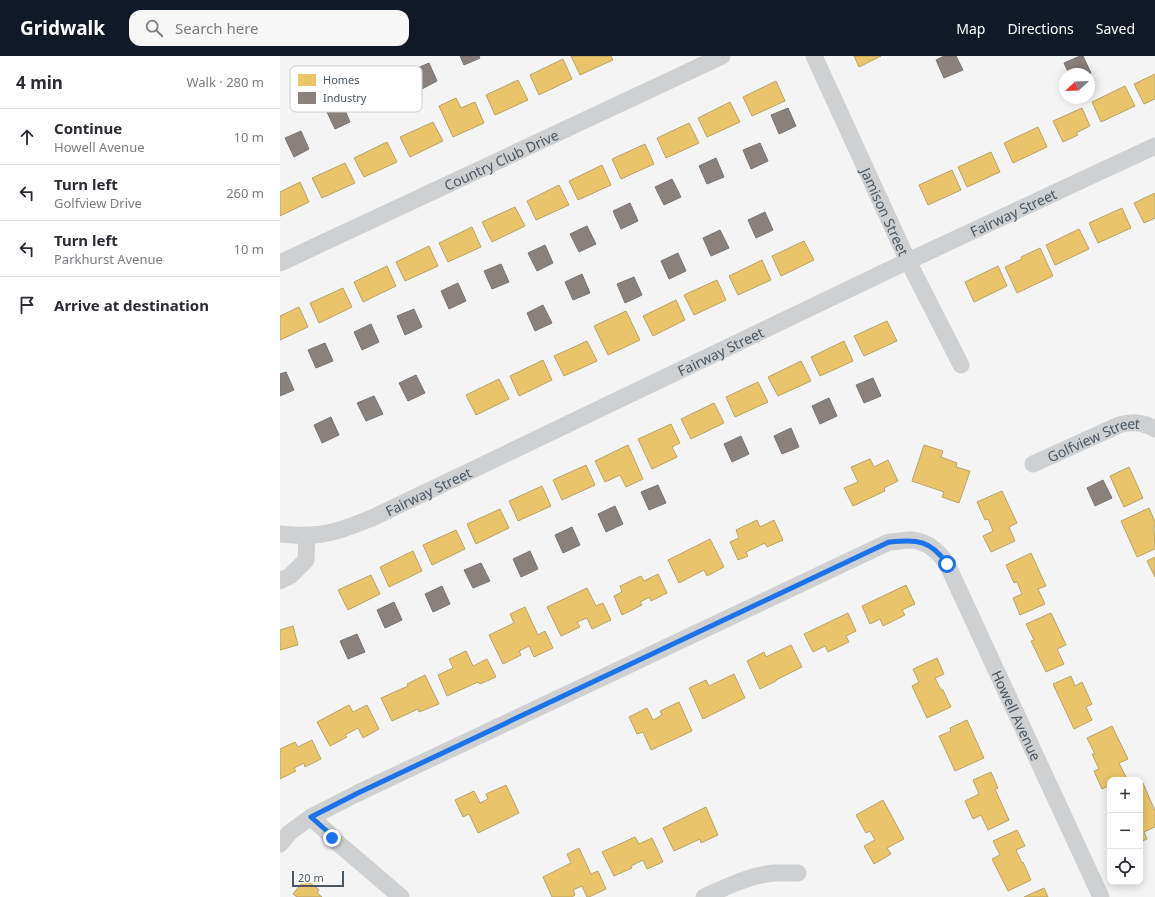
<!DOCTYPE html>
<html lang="en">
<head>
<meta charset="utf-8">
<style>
  :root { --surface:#fff; --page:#f7f7f7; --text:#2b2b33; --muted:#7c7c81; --line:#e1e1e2; --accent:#111827 }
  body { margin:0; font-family:"Noto Sans",sans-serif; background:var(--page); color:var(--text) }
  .controls { position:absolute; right:12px; bottom:12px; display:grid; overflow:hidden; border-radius:8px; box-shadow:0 2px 10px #0003 }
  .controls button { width:36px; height:36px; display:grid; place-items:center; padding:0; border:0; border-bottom:1px solid var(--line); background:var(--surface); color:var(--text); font:20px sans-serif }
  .compass { position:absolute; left:779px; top:12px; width:36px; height:36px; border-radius:50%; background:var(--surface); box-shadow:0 2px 10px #0003; rotate:247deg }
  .scale { position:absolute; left:12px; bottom:10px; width:52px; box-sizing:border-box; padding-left:4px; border:2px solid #4a5661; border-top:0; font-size:11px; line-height:14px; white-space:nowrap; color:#4a5661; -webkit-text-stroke:3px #fff; paint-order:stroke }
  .stop { position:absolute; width:12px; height:12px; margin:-9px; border:3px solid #1a73e8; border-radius:50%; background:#fff }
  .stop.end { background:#1a73e8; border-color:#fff; box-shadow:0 1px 4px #0008 }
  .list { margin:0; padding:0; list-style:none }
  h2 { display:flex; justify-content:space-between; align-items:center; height:52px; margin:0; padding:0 16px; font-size:17px }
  h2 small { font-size:13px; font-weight:400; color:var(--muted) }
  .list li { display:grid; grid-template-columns:26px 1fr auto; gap:12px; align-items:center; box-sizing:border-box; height:56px; padding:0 16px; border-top:1px solid var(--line) }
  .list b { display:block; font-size:15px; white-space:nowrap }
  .list p { margin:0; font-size:13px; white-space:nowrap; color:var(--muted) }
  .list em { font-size:13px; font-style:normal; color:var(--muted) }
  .icon { flex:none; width:22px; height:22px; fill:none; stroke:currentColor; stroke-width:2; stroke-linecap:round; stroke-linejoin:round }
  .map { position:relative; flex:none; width:875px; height:841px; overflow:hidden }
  header { display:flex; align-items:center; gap:24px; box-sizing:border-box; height:56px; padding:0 20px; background:var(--accent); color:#fff }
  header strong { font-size:19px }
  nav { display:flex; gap:22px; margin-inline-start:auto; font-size:14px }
  .search { width:280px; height:36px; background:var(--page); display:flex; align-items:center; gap:10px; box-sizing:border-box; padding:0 14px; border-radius:12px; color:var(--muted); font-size:15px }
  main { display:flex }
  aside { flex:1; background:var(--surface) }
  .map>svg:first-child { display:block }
  .homes { fill:#e9c46a; stroke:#b9a367 }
  .industry { fill:#8a817c; stroke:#777474 }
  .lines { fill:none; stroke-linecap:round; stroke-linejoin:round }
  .minor { stroke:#ced0d2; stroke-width:17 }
  .route { stroke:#1a73e8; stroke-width:5 }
  .labels { text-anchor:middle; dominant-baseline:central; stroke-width:4; stroke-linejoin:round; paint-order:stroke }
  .street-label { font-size:14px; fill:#4a5661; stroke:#fff }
  .key { fill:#fff; stroke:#c9ccd0; stroke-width:1 }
  .key-label { font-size:11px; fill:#4a5661 }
</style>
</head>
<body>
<header>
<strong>Gridwalk</strong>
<div class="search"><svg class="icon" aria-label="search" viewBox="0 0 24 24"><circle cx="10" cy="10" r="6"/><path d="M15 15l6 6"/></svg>Search here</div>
<nav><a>Map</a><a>Directions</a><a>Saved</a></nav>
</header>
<main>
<aside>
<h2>4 min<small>Walk · 280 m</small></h2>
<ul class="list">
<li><svg class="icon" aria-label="ahead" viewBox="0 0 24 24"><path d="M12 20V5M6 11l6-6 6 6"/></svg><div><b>Continue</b><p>Howell Avenue</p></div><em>10 m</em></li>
<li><svg class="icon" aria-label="left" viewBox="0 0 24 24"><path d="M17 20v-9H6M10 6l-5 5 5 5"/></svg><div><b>Turn left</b><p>Golfview Drive</p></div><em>260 m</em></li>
<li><svg class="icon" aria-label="left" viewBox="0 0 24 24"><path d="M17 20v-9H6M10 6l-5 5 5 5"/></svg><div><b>Turn left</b><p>Parkhurst Avenue</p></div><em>10 m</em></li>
<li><svg class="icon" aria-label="arrive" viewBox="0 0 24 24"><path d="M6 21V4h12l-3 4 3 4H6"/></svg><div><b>Arrive at destination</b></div></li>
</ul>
</aside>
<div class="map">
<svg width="875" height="841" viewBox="0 0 875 841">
  <rect width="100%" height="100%" fill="#f4f4f4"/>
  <path class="homes" d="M291 0H331L333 4 300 19Z
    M574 0H601L579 11Z
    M283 3 292 23 259 39 250 19Z
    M875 18V43L864 48 854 28Z
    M238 24 248 44 215 59 206 39Z
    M496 25 505 45 472 60 463 41Z
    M845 30 855 50 821 66 812 46Z
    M176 42 181 52 195 46 204 67 173 81 159 50Z
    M450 46 460 66 427 81 418 62Z
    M802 52 810 70 796 77 798 79 783 86 773 65Z
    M153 66 163 85 130 101 120 81Z
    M409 67 419 87 386 102 377 82Z
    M758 71 767 91 733 107 724 87Z
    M107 86 117 106 84 121 74 102Z
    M365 88 374 108 341 123 332 103Z
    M711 96 720 116 687 131 678 111Z
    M65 107 75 127 42 142 32 122Z
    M322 109 331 129 298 144 289 125Z
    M672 114 681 134 648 149 639 129Z
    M20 126 29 146 0 160V136Z
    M279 129 289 149 256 164 247 145Z
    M875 137V162L864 167 854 147Z
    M235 151 245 170 212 186 202 166Z
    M842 152 851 172 818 187 809 167Z
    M192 171 201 191 168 206 159 187Z
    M799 173 809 193 775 209 766 189Z
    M524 185 534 204 501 220 492 200Z
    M149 190 158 210 125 225 116 206Z
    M760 192 773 220 737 237 725 211 742 203 741 201Z
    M482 204 491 224 458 239 449 220Z
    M107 210 116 230 83 246 74 226Z
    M718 210 727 230 694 246 685 226Z
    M437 224 446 244 414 259 404 239Z
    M63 232 72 251 39 267 30 247Z
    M396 244 405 264 373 280 363 260Z
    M19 251 28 271 0 284V260Z
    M346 255 360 284 328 299 314 270Z
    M607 265 617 285 584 300 574 280Z
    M307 285 317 305 284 320 274 300Z
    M564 285 573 305 540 320 531 301Z
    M263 304 272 324 239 340 230 320Z
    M521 305 531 325 498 340 488 321Z
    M219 323 229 343 196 359 186 339Z
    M478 326 488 346 455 361 446 341Z
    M434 347 444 367 411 383 401 363Z
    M391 368 400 387 392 391 397 401 372 413 358 383Z
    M348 389 363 423 346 431 340 419 325 426 315 405Z
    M644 389 663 395 661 401 677 407 676 411 690 415 679 447 662 441 664 436 632 425Z
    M590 403 594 411 608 404 618 425 604 432 605 435 573 450 564 432 578 426 571 411Z
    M306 409 315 429 282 444 273 424Z
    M849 411 863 442 844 451 830 420Z
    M262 430 271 450 238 465 229 445Z
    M722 435 737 467 729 471 735 485 711 496 703 480 713 475 708 463 705 464 697 446Z
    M869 452 875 466 874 472 875 493 857 501 841 465Z
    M220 453 229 472 196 488 187 468Z
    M477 464 480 471 494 464 503 484 487 491 485 487 466 496 468 500 458 504 450 486 459 482 456 474Z
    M176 474 185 493 152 509 143 489Z
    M430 483 444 511 427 520 424 514 399 527 388 504Z
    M133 495 142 515 109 531 100 511Z
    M751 497 766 530 758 533 765 548 740 559 733 542 742 538 737 526 734 527 726 509Z
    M875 501V521L867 505Z
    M378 518 387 537 371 545 370 541 360 546 362 549 342 559 334 540 342 536 340 530 361 520 364 525Z
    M91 519 100 538 68 554 58 534Z
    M626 529 635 548 622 554 625 559 603 570 600 563 590 568 582 550Z
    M307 532 316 550 323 547 331 564 312 573 307 562 297 566 300 571 281 580 267 551Z
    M245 551 258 579 265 575 273 592 254 601 249 590 239 595 241 599 223 608 209 579 234 567 230 558Z
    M568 557 576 575 566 580 569 586 548 596 545 590 533 596 524 578Z
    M771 557 786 589 777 593 784 608 766 616 751 585 754 584 746 568Z
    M13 570 18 589 0 594V574Z
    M511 589 522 611 496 624V625L480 633 467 605 484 596 486 601Z
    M186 595 193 610 207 603 216 621 200 628 198 626 167 640 158 619 173 612 169 603Z
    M657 602 664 618 655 622 661 634H663L671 651 647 662 632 630 639 626 633 613Z
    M454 618 465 642 423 663 409 632 426 624 429 630Z
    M145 619 159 648 139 656 138 653 112 665 101 642 128 630 127 628Z
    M791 620 795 630 802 626 812 648 806 651 812 664 794 673 773 628Z
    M399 646 412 675 371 694 363 676 357 678 349 661 367 652 373 664 382 659 380 655Z
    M69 649 73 656 87 649 99 673 83 682 78 672 65 679 67 681 50 690 37 666Z
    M687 664 704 702 675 715 659 680 671 675 670 672Z
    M832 670 848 703 839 707 846 721 841 724H830V729L822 733 814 715 819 713 812 698H815L807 682Z
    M32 684 41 703 25 711 24 707 14 712 16 715 0 723V693L15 686 18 691Z
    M711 716 718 732 715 733 729 764 708 774 701 759 693 763 685 745 699 738 693 724Z
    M863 727 875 755V771L864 776 867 783 860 786V728Z
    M226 729 239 757 198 777 189 758 183 761 175 744 194 735 200 747 208 743 206 738Z
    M603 744 624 783 607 792 611 798 594 808 584 790 595 784 590 775 586 777 576 759Z
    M426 751 438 779 421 787 420 783 394 795 383 772Z
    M737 774 745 790 736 794 742 807 743 806 751 824 728 835 712 803 720 799 713 785Z
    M355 781 359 788 372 782 383 806 367 813 363 804 351 810 352 812 334 820 322 796Z
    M299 792 311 818 318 815 326 833 309 841H307L302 830 293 834 295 839 292 841H272L263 821 291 807 287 798Z
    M25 823 39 834 37 837 42 841H17L13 838Z
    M764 832 768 841H744Z"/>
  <path class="industry" d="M180 0H199L200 2 184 9Z
    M664 0H676L683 14 664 22 656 4Z
    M800 0H803L811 17 809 18H789L784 7Z
    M149 7 157 25 142 33 133 14Z
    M62 47 70 66 55 73 46 54Z
    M508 52 516 70 499 78 491 59Z
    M21 75 29 93 14 101 5 82Z
    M480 87 488 105 471 113 463 94Z
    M436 102 444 121 427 128 419 110Z
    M392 123 401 141 384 149 375 131Z
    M350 147 358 165 341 173 333 155Z
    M485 156 493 174 476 182 468 164Z
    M307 170 316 188 299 196 290 178Z
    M440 174 449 192 431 200 423 182Z
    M265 189 273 207 257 215 248 197Z
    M398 197 406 215 389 223 381 205Z
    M221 208 229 226 212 233 204 215Z
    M302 218 310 237 293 244 285 226Z
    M354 221 362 239 345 247 337 228Z
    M178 227 186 245 169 253 161 235Z
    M263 249 272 267 255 275 247 257Z
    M134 253 142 271 125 279 117 260Z
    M91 268 99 286 82 294 74 276Z
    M45 287 53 305 36 312 28 294Z
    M6 316 14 334 0 340V318Z
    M136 319 145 337 128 345 119 327Z
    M593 322 601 340 584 347 576 329Z
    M94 340 103 358 86 365 77 347Z
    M549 342 557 360 540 368 532 350Z
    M51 361 59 379 42 387 34 369Z
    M511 372 519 391 502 398 494 380Z
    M461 380 469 398 452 406 444 388Z
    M823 424 832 442 815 450 807 432Z
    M378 429 386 447 369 454 361 436Z
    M335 450 343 468 326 476 318 458Z
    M292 471 300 489 283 497 275 479Z
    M250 495 258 513 241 521 233 503Z
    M201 507 210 525 193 532 184 514Z
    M162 530 170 548 153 556 145 538Z
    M114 546 122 564 105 572 97 554Z
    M77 578 85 596 68 603 60 585Z"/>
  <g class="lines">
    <g class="minor">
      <path id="s1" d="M534 0 628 205 681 309"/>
      <path id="s2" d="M0 207 442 0"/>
      <path id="s3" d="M753 408 839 369C852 365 863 366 875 373"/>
      <path id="s4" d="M0 478C10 479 21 480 32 479 53 478 72 470 92 462L609 214 875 90"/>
      <path d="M0 525 10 520 26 504 27 479"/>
      <path d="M31 761 48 777 52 782 121 841"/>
      <path id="s5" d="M0 788 9 777 31 761 78 737 609 486C616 486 624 484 631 484 647 485 659 496 667 508L821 841"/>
      <path d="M424 841C446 831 468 820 493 817 501 817 510 817 518 817"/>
    </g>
  </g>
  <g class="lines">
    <path class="route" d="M52 782 48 776 31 761 78 737 609 486C637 484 650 483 667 508"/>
  </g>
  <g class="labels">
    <g class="street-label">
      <text stroke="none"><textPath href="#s2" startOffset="244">Country Club Drive</textPath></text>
      <text stroke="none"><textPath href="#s1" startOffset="171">Jamison Street</textPath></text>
      <text stroke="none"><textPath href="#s4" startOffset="805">Fairway Street</textPath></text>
      <text stroke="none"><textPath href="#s4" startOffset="481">Fairway Street</textPath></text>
      <text stroke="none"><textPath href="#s3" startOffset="66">Golfview Street</textPath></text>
      <text stroke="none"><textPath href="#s4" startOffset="157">Fairway Street</textPath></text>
      <text stroke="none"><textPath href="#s5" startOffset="915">Howell Avenue</textPath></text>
    </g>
  </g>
  <rect x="10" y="10" width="132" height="46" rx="6" class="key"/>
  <rect x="18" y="18" width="18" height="12" fill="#e9c46a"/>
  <rect x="18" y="36" width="18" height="12" fill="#8a817c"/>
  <g class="key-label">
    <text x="43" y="28">Homes</text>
    <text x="43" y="46">Industry</text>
  </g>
</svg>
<div class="controls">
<button>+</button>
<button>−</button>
<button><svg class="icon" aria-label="locate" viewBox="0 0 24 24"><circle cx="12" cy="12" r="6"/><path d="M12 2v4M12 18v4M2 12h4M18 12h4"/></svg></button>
</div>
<svg class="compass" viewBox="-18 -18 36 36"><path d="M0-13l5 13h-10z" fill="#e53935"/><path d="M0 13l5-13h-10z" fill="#7c7c81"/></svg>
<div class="scale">20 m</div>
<div class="stop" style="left:667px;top:508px"></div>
<div class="stop end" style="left:52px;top:782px"></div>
</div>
</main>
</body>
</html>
